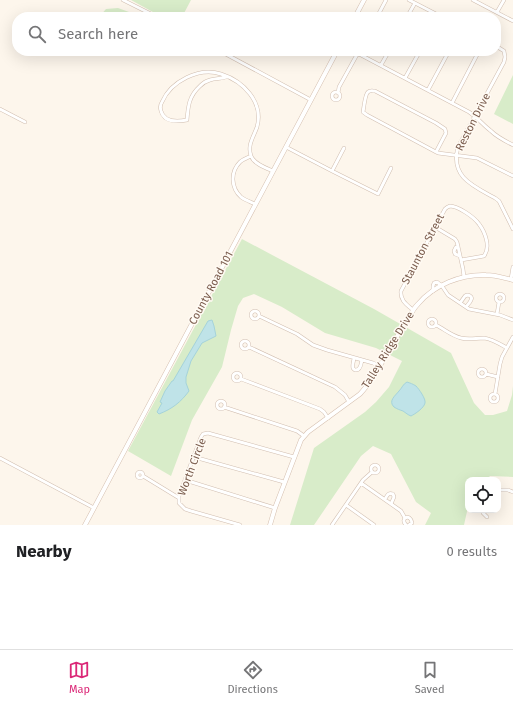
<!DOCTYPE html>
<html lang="en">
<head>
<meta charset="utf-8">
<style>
  :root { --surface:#fff; --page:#f6f6f6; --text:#202124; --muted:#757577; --line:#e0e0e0; --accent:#db2777 }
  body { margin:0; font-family:"Fira Sans",sans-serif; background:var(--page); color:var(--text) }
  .controls { position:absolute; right:12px; bottom:12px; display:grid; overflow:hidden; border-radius:8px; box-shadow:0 4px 16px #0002 }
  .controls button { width:36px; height:36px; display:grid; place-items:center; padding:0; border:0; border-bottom:1px solid var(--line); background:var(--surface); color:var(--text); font:20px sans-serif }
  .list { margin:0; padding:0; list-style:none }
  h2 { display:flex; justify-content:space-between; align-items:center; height:52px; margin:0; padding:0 16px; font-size:17px }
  h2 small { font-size:13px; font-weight:400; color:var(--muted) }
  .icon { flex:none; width:22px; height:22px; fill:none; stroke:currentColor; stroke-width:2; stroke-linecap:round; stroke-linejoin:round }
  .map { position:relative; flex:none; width:513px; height:525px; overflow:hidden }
  .search { position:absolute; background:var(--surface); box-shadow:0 4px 16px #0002; left:12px; right:12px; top:12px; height:44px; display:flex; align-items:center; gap:10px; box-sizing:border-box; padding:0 14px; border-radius:16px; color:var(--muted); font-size:15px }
  .sheet { height:124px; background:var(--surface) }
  nav { display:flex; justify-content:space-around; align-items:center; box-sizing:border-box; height:56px; border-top:1px solid var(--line); background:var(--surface); font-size:11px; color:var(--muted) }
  nav a { display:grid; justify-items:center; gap:2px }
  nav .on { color:var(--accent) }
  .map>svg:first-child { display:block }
  .green { fill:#d8ecc9 }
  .water { fill:#bfe3e8; stroke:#a5d3da }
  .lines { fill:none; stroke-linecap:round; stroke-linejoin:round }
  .street-casing { stroke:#d1beb0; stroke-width:4 }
  .secondary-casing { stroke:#d6c0b0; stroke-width:5 }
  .street { stroke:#fff; stroke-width:3 }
  .secondary { stroke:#fff; stroke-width:4 }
  .labels { text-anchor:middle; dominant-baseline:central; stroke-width:3; stroke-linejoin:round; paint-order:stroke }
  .street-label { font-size:11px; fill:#7a5c4d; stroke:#fffaf3 }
</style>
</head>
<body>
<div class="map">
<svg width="513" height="525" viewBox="0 0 513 525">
  <rect width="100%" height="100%" fill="#fdf6ec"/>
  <path class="green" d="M131 0H191L182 17H162Z
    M118 8 129 12 138 17H99L106 9Z
    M513 75V124L494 114Z
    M242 239 374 309 451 353 474 403 485 415H493L507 411 512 395 513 386V477L490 476 486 480H468V507L464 525H425L431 513 416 502 391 454 373 446 361 456 314 525H290L314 448 365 412 376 402 389 387 402 361 376 348 325 333 282 307 254 294 243 298 238 306 231 330 222 367 192 420 171 476 128 451Z"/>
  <path class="water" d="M212 320 214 326 216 336 202 343 191 361 186 377V383L189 391C181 402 172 409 159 414L157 412 162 403 160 402 165 391 172 381H173L208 321Z
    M407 382C410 383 413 384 416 386 419 389 426 399 425 403 424 408 415 414 411 416 408 415 406 413 403 411 400 410 397 409 394 407 388 401 395 396 399 391 402 388 403 384 407 382Z"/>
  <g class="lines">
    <g class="street-casing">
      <path id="street" d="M123 0 157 17
        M409 0 442 17
        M473 0 513 21
        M497 12 504 0
        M377 17 386 0
        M407 17 415 3
        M496 46 504 51 505 57 504 62 458 147C450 177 473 186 495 198L499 201 513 229
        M220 51 311 100
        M357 53 469 112C477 117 483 125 491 131 497 137 505 141 513 145
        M381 65 389 51
        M226 77C221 79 216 78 210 80 206 81 203 83 200 86 189 96 188 106 187 120 177 122 164 122 161 111 160 108 160 105 162 102 171 81 199 67 221 74 243 81 264 102 257 127 254 136 247 145 251 156 254 164 266 168 273 171
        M405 78 420 51
        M428 90 449 51
        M332 96a4 4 0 1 1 8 0a4 4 0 1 1-8 0Z
        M338 93 339 87 359 51
        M452 103 479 51
        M0 109 25 122
        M286 147 332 171 378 194 391 168
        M436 152 446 133 445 129 436 123 375 91C373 91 370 90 368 92 365 94 364 107 363 112L367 115 436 152 438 153 477 158 513 176
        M251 156C247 158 243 159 240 162 230 172 231 188 241 197 245 200 251 202 255 204
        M332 171 344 148
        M435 227 455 239 457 242 463 269 464 277
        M458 246 456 247 454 251 455 254 460 256
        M511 279 513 267
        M433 291V286L434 283 437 282 442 286 448 295 469 309 500 315 513 320
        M496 298a4 4 0 1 1 8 0a4 4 0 1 1-8 0Z
        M460 303 465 296C468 294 473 296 471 300 470 303 467 305 466 307
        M413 310C406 304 400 300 401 291L445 209C447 207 447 207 450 206 458 206 474 217 479 224 485 232 491 247 484 256L461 260
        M251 315a4 4 0 1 1 8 0a4 4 0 1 1-8 0Z
        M497 314 499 302
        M259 316 297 334 313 345 327 350 373 363 380 366
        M428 323a4 4 0 1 1 8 0a4 4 0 1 1-8 0Z
        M436 325C444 329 452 336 461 338 469 340 476 338 484 338 492 339 500 344 507 348
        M241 345a4 4 0 1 1 8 0a4 4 0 1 1-8 0Z
        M249 347 335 387 345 395 349 402
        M354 358C354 360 352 365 353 368 353 369 354 369 355 370 361 371 361 363 362 360
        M478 373a4 4 0 1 1 8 0a4 4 0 1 1-8 0Z
        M233 377a4 4 0 1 1 8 0a4 4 0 1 1-8 0Z
        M486 374 498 377
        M241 379 320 409 324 412 328 418
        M490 398a4 4 0 1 1 8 0a4 4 0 1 1-8 0Z
        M495 394 500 364 502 357 513 337
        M217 405a4 4 0 1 1 8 0a4 4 0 1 1-8 0Z
        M224 407 297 431 304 436
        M194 457 284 482
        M0 458 94 508
        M371 469a4 4 0 1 1 8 0a4 4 0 1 1-8 0Z
        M137 475a3 3 0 1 1 6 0a3 3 0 1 1-6 0Z
        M143 476 179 498
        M185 480 275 508
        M361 483 401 511 405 518
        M498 490H508L513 492
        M385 499C387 496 388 492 393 494L394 497 391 504
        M346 505 374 525
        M482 510 483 513 487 517
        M240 525 191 511 185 509 179 503V496L201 437 203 434 208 433 294 457
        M332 525 363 480 372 472
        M406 525C399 518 411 513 412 523L409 525"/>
    </g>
    <g class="secondary-casing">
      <path id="secondary" d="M355 17 364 0
        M85 525 337 51
        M270 525 275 508 301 440 308 432 360 394C373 380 381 364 390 348 395 340 400 332 404 325 409 318 412 310 418 304 434 285 461 274 486 275 495 275 504 278 513 280"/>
    </g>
    <use href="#street" class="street"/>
    <use href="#secondary" class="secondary"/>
  </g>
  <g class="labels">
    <g class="street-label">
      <text transform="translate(473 122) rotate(-63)">Reston Drive</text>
      <text transform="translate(423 249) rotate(-62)">Staunton Street</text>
      <text transform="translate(211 288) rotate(-62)">County Road 101</text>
      <text transform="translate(388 350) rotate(-58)">Talley Ridge Drive</text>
      <text transform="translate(192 467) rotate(-69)">Worth Circle</text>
    </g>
  </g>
</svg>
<div class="controls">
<button><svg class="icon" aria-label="locate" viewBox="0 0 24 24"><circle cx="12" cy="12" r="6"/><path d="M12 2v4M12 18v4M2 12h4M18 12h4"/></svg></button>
</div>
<div class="search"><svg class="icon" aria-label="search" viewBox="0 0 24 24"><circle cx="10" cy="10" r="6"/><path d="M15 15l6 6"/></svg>Search here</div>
</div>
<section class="sheet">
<h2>Nearby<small>0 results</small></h2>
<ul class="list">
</ul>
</section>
<nav>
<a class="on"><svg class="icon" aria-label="map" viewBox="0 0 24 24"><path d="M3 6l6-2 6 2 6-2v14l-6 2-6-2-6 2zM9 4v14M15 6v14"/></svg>Map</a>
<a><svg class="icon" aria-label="directions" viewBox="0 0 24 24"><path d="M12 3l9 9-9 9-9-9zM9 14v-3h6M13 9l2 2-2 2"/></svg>Directions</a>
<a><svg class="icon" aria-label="saved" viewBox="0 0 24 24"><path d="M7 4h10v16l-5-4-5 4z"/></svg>Saved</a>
</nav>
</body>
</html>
